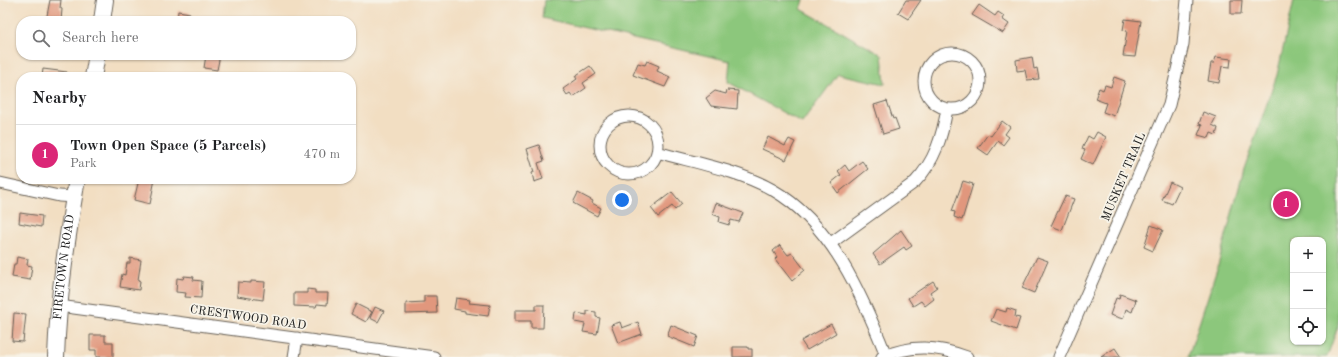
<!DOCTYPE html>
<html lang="en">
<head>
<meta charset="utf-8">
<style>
  :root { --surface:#fff; --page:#f2f2f2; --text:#202124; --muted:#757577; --line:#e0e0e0; --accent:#db2777 }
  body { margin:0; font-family:"Old Standard TT",serif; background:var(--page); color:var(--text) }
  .controls { position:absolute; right:12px; bottom:12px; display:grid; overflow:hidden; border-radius:8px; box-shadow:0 1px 3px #0004 }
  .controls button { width:36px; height:36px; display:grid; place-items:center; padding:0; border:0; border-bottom:1px solid var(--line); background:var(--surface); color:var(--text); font:20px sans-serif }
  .you { position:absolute; left:622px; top:200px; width:14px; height:14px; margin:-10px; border:3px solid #fff; border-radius:50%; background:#1a73e8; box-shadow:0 0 0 6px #1a73e833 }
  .badge { display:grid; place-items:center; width:26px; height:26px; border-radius:50%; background:var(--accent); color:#fff; font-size:13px; font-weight:700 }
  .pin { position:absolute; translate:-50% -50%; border:2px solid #fff; box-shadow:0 1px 4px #0006 }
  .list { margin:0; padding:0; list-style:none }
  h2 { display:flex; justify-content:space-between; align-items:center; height:52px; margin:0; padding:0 16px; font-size:17px }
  h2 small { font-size:13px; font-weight:400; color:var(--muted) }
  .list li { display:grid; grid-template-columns:26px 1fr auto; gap:12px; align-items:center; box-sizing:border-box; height:60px; padding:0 16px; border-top:1px solid var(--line) }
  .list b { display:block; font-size:15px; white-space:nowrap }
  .list p { margin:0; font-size:13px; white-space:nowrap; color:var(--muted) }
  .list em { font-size:13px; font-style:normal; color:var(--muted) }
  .icon { flex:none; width:22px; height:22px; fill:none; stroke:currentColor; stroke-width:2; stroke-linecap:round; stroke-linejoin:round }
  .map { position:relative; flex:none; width:1338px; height:357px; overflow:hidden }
  .search { position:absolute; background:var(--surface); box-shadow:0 1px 3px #0004; left:16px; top:16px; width:340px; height:44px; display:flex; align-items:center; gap:10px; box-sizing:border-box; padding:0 14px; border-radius:16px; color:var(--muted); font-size:15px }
  .panel { position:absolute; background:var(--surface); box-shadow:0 1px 3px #0004; left:16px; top:72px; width:340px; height:112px; border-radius:16px }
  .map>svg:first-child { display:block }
  .green { fill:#8cc77c; stroke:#54724c; fill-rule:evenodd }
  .building { fill:#e1977d }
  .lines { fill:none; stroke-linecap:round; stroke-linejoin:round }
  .street-casing { stroke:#676056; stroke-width:13 }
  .secondary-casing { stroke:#676056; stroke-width:18 }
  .street { stroke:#fff; stroke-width:11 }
  .secondary { stroke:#fff; stroke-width:16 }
  .labels { text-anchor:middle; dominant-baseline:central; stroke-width:3.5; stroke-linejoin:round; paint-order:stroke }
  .street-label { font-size:12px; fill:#1c1c1c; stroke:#f7f3e8 }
</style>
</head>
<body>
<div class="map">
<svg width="1338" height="357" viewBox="0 0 1338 357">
  <rect width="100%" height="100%" fill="#f7f3e8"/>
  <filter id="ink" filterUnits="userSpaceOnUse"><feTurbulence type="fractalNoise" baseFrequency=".025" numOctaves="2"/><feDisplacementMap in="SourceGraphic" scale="8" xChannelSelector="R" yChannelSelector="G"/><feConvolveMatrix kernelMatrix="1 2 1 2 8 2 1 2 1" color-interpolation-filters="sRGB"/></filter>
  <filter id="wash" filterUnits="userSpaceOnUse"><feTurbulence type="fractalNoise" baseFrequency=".012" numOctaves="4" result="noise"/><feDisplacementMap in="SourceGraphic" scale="16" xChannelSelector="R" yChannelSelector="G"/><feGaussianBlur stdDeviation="0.9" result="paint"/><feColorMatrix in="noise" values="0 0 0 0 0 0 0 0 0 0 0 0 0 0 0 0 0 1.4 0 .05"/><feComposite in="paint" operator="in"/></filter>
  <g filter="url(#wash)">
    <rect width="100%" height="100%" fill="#f2dec2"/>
    <path class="green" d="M544 0H804L801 9 882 55 885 84 838 74 802 123 728 82 730 61 542 18Z
      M1294 0H1338V326L1327 357H1188L1217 269 1244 169 1277 75ZM1293 240H1323V342H1293Z"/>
    <g id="blocks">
      <path class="building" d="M50 0H61L60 8 62 9 61 21H46Z
        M906 0H921L908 19 898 13Z
        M1231 0H1242L1241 14H1231Z
        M979 5 995 16 998 12 1004 16 1002 19 1009 24 1003 33 972 15Z
        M178 11 190 13 189 21H177Z
        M1125 19 1141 21 1135 57 1123 56 1127 31 1123 30Z
        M206 55H220L217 70 204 68Z
        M1032 57 1034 69 1037 68 1039 79 1027 80 1025 70 1017 71 1016 60Z
        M1216 57 1231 59 1230 67 1222 66 1219 83 1208 81 1211 63H1214Z
        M647 61 659 66 657 71 670 77 665 87 633 75 638 63 645 65Z
        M590 66 596 74 583 83 586 88 573 97 570 93 567 95 563 89 577 79 575 76Z
        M43 69 67 72V77H42Z
        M1114 77 1125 81 1114 116 1103 112 1106 103 1095 99 1099 88 1103 90 1105 85 1111 87Z
        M727 90 738 91 737 109 711 106 706 98 715 91 726 94Z
        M887 101 893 119 895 118 899 129 883 134 874 105Z
        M1203 112 1216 117 1212 125 1218 128 1216 135 1211 133 1209 138 1198 135 1202 125 1199 124Z
        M1002 121 1010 127 1005 134 1009 137 1003 145 998 141 988 155 978 148 988 134 991 136Z
        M1097 132 1106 137 1093 165 1081 159 1085 150 1082 149 1088 136 1093 139Z
        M768 137 785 146 789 139 795 142 786 160 762 149Z
        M539 145 544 161 538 163 543 179 534 182 532 173 534 172 527 149Z
        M862 161 868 169 838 193 831 183 841 175 838 171 845 165 849 171Z
        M139 179H155L150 204 134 200Z
        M963 181 973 184 962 220 954 217 955 212 952 211Z
        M1170 182 1180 187 1172 204 1162 200Z
        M672 192 682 204 675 210 672 206 658 217 651 208Z
        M578 193 593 201 592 203 601 208 597 216 573 203Z
        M1065 196 1074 199 1062 230 1051 226Z
        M716 203 743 213 739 222 731 220 729 225 719 222 720 217 712 214Z
        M20 213 42 216 41 227 19 223Z
        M1151 225 1163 230 1153 251 1144 247Z
        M901 230 912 246 906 250 904 247 880 264 873 254Z
        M780 245 788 255 792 253 805 270 792 281 775 259 777 257 773 251Z
        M17 257 28 259 27 265 32 266 30 280 12 277 14 264H16Z
        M1037 257 1048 261 1034 293 1022 288Z
        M130 258 141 260 138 280 140 281 139 290 120 287 122 274 125 275 127 263H130Z
        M184 276 194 277 193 280 202 281 201 298 185 297 186 293 176 292 177 278 183 279Z
        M251 281 265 282 263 300 237 296 238 282 251 283Z
        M933 281 937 287 930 292 934 299 925 306 921 301 913 306 908 298Z
        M307 289 315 290V293H328L327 305 317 304 316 307 294 306V293H307Z
        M1120 294 1136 300 1132 312 1126 309 1123 319 1110 315 1116 298 1119 299Z
        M424 296H436L437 313 406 314V303L424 302Z
        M456 298 470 300 469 303 490 305 488 316 465 313V311L454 309Z
        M356 304 372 312 366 322 351 314Z
        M536 305H544L543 328H531V321H515V310H536Z
        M375 307 384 311 378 322 370 318Z
        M1007 308 1016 311 1015 317 1020 318 1016 330 991 321 996 309 1006 312Z
        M587 311 596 312V317L600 318 597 334 583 332 585 324 575 322 576 313 587 315Z
        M14 313 26 314 23 342 12 341Z
        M620 322 622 328 638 322 642 334 618 343 611 325Z
        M831 324 836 333 807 350 801 341Z
        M671 325 698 336 694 347 667 336Z
        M90 335H105V342H113V357H96V350H90Z
        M733 347H748V349H752V357H733Z
        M1115 348 1121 357H1101Z"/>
    </g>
  </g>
  <g filter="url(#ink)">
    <use href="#blocks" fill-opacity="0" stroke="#676056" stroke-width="1"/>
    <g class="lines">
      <g class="street-casing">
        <path id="street" d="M924 81a28 28 0 1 1 56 0a28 28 0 1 1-56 0Z
          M600 145a29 29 0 1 1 58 0a29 29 0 1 1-58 0Z
          M657 152C695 163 738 170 773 190 831 223 862 295 886 355
          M0 183 59 196 74 197
          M831 243 915 182C935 161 942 137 947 109
          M59 306 434 357
          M294 357 297 338
          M882 357C912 344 937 346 967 357
          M1059 357 1169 105 1183 44 1187 0"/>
      </g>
      <g class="secondary-casing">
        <g id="secondary">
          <path d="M102 21 105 0"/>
          <path d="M93 77 97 55"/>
          <path id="s1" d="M56 357C58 297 67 238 77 179"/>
        </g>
      </g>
      <use href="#street" class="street"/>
      <use href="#secondary" class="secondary"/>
    </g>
  </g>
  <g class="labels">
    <g class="street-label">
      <text transform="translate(1124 177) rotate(-67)">MUSKET TRAIL</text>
      <text stroke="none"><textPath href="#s1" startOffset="90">FIRETOWN ROAD</textPath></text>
      <text transform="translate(248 318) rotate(8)">CRESTWOOD ROAD</text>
    </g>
  </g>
</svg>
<div class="controls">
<button>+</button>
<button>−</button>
<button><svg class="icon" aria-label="locate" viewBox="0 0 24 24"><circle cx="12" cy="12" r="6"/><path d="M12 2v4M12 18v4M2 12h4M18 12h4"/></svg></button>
</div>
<div class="you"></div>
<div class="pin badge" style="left:1286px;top:204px">1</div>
<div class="search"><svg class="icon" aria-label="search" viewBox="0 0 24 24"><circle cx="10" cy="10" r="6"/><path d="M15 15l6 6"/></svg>Search here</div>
<section class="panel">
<h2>Nearby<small></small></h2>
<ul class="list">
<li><span class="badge">1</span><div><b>Town Open Space (5 Parcels)</b><p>Park</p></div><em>470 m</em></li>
</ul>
</section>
</div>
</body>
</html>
